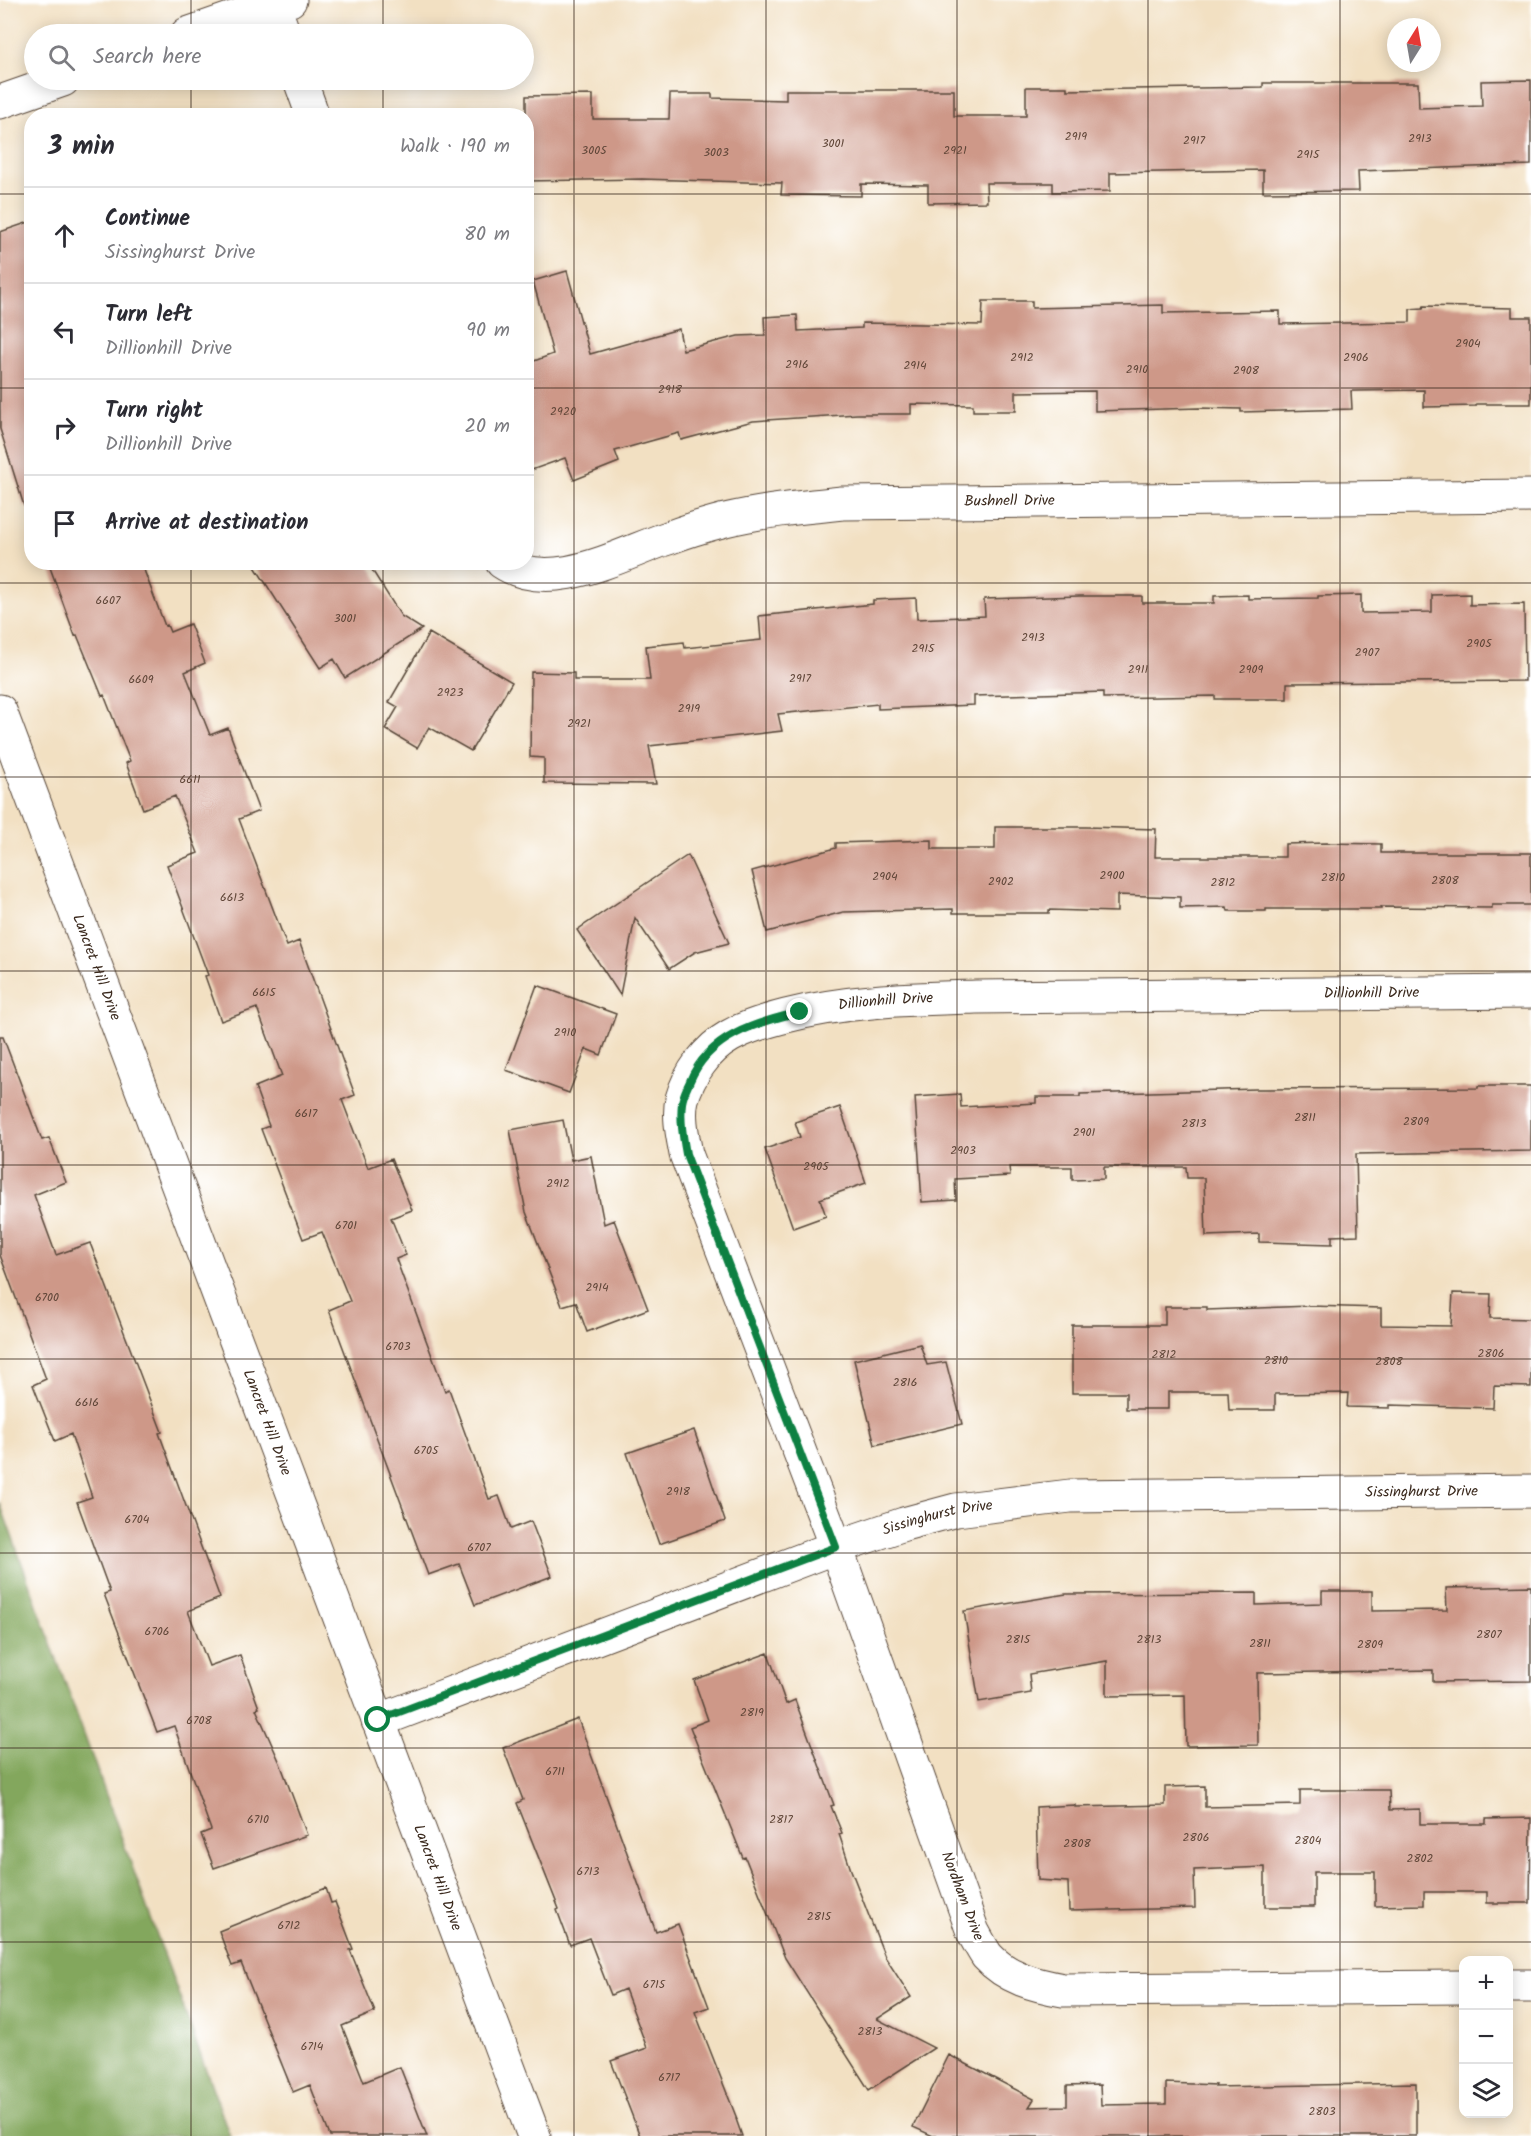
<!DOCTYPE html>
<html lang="en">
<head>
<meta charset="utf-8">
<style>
  :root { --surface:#fff; --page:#f2f2f3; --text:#2b2b33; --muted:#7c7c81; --line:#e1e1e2 }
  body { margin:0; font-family:Kalam,sans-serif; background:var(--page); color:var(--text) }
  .controls { position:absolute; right:18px; bottom:18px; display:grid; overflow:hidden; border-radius:12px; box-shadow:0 3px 15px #0003 }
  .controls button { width:54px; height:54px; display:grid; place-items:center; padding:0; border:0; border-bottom:2px solid var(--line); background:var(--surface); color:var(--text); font:30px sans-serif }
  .compass { position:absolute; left:1387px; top:18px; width:54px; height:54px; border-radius:50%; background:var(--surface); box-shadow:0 3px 15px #0003; rotate:11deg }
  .stop { position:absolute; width:18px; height:18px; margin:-14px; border:4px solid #0b8043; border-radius:50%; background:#fff }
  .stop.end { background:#0b8043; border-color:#fff; box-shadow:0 2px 6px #0008 }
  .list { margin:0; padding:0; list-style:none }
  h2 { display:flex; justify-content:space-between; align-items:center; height:78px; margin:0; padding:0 24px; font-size:26px }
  h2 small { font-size:20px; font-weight:400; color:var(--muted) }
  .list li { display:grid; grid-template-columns:39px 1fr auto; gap:18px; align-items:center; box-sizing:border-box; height:96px; padding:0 24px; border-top:2px solid var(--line) }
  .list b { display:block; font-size:22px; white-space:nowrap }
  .list p { margin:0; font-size:20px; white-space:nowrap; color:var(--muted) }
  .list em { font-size:20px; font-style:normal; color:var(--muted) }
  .icon { flex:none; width:33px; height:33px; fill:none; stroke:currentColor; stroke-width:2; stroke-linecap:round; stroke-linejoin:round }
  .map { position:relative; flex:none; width:1531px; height:2136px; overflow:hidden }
  .search { position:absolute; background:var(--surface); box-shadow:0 3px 15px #0003; left:24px; top:24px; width:510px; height:66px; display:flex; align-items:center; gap:15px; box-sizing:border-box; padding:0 21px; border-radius:33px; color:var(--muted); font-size:22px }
  .panel { position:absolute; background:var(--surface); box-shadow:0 3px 15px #0003; left:24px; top:108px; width:510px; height:462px; border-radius:24px }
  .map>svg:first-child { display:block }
  .forest { fill:#83a75d; stroke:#5f683e; stroke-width:1.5 }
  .building { fill:#ce9888 }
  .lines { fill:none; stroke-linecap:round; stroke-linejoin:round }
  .minor-casing { stroke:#564537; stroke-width:35 }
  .minor { stroke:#fff; stroke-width:33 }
  .route { stroke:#0b8043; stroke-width:8 }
  .grid { fill:none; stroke:#3b2a1e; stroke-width:1.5; stroke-opacity:0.55 }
  .labels { text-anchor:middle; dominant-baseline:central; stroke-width:6; stroke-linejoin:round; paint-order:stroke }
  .number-label { font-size:12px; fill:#604638 }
  .street-label { font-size:15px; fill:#3b2a1e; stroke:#fff }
</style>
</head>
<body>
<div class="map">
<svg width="1531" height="2136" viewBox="0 0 1531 2136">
  <rect width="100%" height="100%" fill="#fff"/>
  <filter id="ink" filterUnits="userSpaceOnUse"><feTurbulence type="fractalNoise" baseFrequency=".0167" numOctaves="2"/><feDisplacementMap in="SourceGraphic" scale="12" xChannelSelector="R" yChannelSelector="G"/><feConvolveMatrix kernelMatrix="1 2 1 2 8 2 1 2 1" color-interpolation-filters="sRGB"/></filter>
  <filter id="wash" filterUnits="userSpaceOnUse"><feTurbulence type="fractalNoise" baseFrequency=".008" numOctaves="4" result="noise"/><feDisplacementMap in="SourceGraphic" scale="24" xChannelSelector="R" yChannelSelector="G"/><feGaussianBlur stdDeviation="1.35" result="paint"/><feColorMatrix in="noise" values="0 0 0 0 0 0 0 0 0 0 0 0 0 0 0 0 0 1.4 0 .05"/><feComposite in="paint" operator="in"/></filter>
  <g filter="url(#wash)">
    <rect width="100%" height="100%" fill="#f2e0c2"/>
    <path class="forest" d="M0 1503 230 2136H0Z"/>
    <g id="blocks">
      <path class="building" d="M1531 80V165L1358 171 1359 191 1263 192V170L1110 173V191L1053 192V183H986L987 202 928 203V185L861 184V196L781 195 782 183 642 179 526 181V96L593 95V119H669L670 94H712V98L786 100V90H954V116H1026V87H1067V90L1263 87V83H1418L1419 108 1482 106 1481 81Z
        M32 221V505L24 506 0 429V232Z
        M567 271 590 354 679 329 683 350 738 336 765 335 764 317 797 315 798 331 862 328V323L982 325 983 301H1032V308L1163 305V313L1280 311V324L1410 322V309L1423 308 1424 306 1512 308V317H1531V404H1476V406L1424 407V390L1351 391 1352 409 1241 412V409L1199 408 1095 411V391L1016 392V411H973V405L911 404V414H857L753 421 681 440 679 433 615 451 619 462 574 480 565 458 526 472V364L553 354 533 281Z
        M48 562H141L165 626 167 625 170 632 190 624 205 663 185 672 210 735 228 728 259 811 239 819 287 946 299 941 355 1095 342 1100 368 1168 391 1159 412 1210 391 1218 406 1255 396 1259 445 1391 449 1389 489 1499 499 1496 511 1529 531 1521 552 1576 475 1605 459 1564 428 1575 329 1310 350 1301 322 1232 303 1239 261 1129 269 1126 255 1087 282 1076 257 1008 221 1021 205 976 208 975 167 865 198 853 175 796 143 809 126 763 130 761 104 695 102 696 77 635 75 636Z
        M252 562H367L401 616 422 629 345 678 334 659 320 668Z
        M1470 594V605L1524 604 1525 681 1287 683V699H1215V696L1103 698V692L974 696V705L878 709V704L778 714 782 731 649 746 656 784 544 783V758L530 757 531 672 574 673V680H650L646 646 684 642 685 648 761 640 759 616 873 604V600L916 598 917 619 985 616 984 599 1080 596H1142V603H1214V596L1248 595V599L1318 598V596L1361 595V613L1432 612V595Z
        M429 633 512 682 471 751 429 727 417 748 385 729 398 707 389 702Z
        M995 827H1086L1156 829 1155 857H1285V844L1326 843 1381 844V853H1531V905H1492V908L1381 907V909H1266V911H1228L1227 907 1180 908V897L1117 895V912L1049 910V913H953V909L843 912 767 932 752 871 836 848V843L932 840V849H995Z
        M688 855 729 943 695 952 669 969 635 918 620 995 577 930Z
        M537 985 616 1014 601 1055 586 1049 569 1093 506 1070Z
        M0 1037H3L42 1140 49 1138 66 1182 34 1195 56 1255 90 1243 162 1432 159 1433 220 1598 188 1611 209 1666 240 1655 259 1708 256 1709 280 1763 307 1835 214 1868 201 1834 211 1830 174 1726 157 1732 104 1594 110 1592 77 1502 92 1497 71 1434 55 1441 33 1385 46 1379 0 1255Z
        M1478 1086H1531V1151L1356 1154 1358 1235 1332 1236V1244L1259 1242V1234L1206 1236 1204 1178H1187L1186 1167H1104V1179L1072 1180V1167H1009L1010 1176 955 1179 956 1200 922 1202 915 1097 960 1094 961 1107 1036 1103V1097H1080V1094L1257 1089 1478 1088Z
        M840 1107 866 1183 820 1199 826 1216 793 1228 765 1149 800 1137 795 1122Z
        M563 1120 571 1160 591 1156 604 1224 614 1220 648 1309 587 1332 576 1302 562 1306 526 1212 510 1130Z
        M1453 1293 1491 1294 1490 1318 1531 1319V1387L1494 1386 1493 1408 1390 1405V1408L1347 1407 1348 1393 1275 1394V1410H1229L1228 1392H1168V1409H1126V1393H1072V1325H1165V1307H1207V1310L1310 1306 1381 1308V1325L1451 1326Z
        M920 1344 927 1365 946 1362 962 1424 875 1445 854 1360Z
        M694 1430 725 1521 659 1544 627 1453Z
        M1531 1586V1681L1433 1682V1670L1257 1673 1258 1745 1186 1746 1185 1695 1107 1696V1661L1029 1674 1031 1693 979 1702 964 1611 1066 1594 1256 1593V1605L1322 1603V1591H1372V1611L1447 1610 1446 1588Z
        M768 1653 786 1704 795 1700 834 1805 831 1806 842 1833 839 1834 851 1870 885 1957 911 1997 877 2019 934 2048 869 2090 785 1958 745 1857 743 1858 690 1727 708 1720 694 1680Z
        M578 1719 656 1932 678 1924 709 2007 695 2012 737 2119H736L742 2136H640L611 2061 647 2048 625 1989 611 1995 589 1938 570 1945 557 1910 559 1909 517 1803 523 1800 503 1748Z
        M1205 1786V1807L1300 1805V1790H1389L1390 1810 1420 1809V1824H1486V1819L1531 1818 1530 1903H1487V1892H1424V1905L1375 1906V1872H1314V1907H1265V1867L1194 1870 1195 1908 1069 1911 1068 1882 1038 1880 1036 1807 1075 1805V1807L1165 1805V1787Z
        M326 1888 331 1903 335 1902 353 1949 350 1950 375 2012 342 2026 364 2082 400 2067 427 2136H330L310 2085 293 2092 241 1963 232 1966 219 1931Z
        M949 2055 1034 2099 1029 2107 1067 2106V2086L1100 2085 1101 2105 1166 2104V2083L1216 2085 1215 2087 1416 2083V2136H933L913 2127Z"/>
    </g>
  </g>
  <g filter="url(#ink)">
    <use href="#blocks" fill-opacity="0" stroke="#564537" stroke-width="1.5"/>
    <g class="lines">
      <g class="minor-casing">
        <g id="minor">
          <path d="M273 4 284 34"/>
          <path d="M187 34 273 4 290 0"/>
          <path d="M300 80 313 116"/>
          <path d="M0 102 63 80"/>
          <path id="s1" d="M502 562C551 595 620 554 668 538 686 531 706 525 725 520 763 511 803 507 842 503L1531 496"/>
          <path id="s2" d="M0 711 534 2136"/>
          <path id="s3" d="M378 1721 836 1547 904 1524 956 1510 1070 1496 1531 1491"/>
          <path d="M1508 1986H1531"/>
          <path id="s4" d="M1464 1987 1063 1990C1035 1985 1007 1978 987 1956 982 1949 977 1939 973 1932L836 1547 686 1154C683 1137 678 1117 682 1099 689 1074 707 1049 730 1036 748 1026 767 1021 786 1016 848 1000 912 999 976 997L1531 992"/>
        </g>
      </g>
      <use href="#minor" class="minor"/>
    </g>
  </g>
  <g class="lines" filter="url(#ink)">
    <path class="route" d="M378 1720 836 1547 686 1154C683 1137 680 1120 682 1103 683 1095 687 1088 690 1081 709 1035 757 1023 800 1012"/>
  </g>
  <path class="grid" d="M191 0V34M383 0V34M574 0V2136M766 0V2136M957 0V2136M1148 0V2136M1340 0V2136M191 80V116M383 80V116M0 194H32M526 194H1531M0 388H32M526 388H1531M191 562V2136M383 562V2136M0 583H1531M0 777H1531M0 971H1531M0 1165H1531M0 1359H1531M0 1553H1531M0 1748H1531M0 1942H1531"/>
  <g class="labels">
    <g class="number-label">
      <text x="1076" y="136">2919</text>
      <text x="1420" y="138">2913</text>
      <text x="1194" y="140">2917</text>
      <text x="833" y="143">3001</text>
      <text x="594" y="150">3005</text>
      <text x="955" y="150">2921</text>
      <text x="716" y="152">3003</text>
      <text x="1308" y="154">2915</text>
      <text x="1468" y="343">2904</text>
      <text x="1022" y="357">2912</text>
      <text x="1356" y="357">2906</text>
      <text x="797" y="364">2916</text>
      <text x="915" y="365">2914</text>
      <text x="1137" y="369">2910</text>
      <text x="1246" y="370">2908</text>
      <text x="670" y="389">2918</text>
      <text x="563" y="411">2920</text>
      <text x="108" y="600">6607</text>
      <text x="345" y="618">3001</text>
      <text x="1033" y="637">2913</text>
      <text x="1479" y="643">2905</text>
      <text x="923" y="648">2915</text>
      <text x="1367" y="652">2907</text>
      <text x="1138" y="669">2911</text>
      <text x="1251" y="669">2909</text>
      <text x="800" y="678">2917</text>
      <text x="141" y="679">6609</text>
      <text x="450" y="692">2923</text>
      <text x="689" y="708">2919</text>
      <text x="579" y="723">2921</text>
      <text x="190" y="779">6611</text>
      <text x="1112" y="875">2900</text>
      <text x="885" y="876">2904</text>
      <text x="1333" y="877">2810</text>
      <text x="1445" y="880">2808</text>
      <text x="1001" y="881">2902</text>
      <text x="1223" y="882">2812</text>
      <text x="232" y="897">6613</text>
      <text x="264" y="992">6615</text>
      <text x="565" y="1032">2910</text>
      <text x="306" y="1113">6617</text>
      <text x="1305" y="1117">2811</text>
      <text x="1416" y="1121">2809</text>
      <text x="1194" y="1123">2813</text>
      <text x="1084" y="1132">2901</text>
      <text x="963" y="1150">2903</text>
      <text x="816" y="1166">2905</text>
      <text x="558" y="1183">2912</text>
      <text x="346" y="1225">6701</text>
      <text x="597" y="1287">2914</text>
      <text x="47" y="1297">6700</text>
      <text x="398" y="1346">6703</text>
      <text x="1491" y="1353">2806</text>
      <text x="1164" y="1354">2812</text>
      <text x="1276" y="1360">2810</text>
      <text x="1389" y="1361">2808</text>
      <text x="905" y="1382">2816</text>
      <text x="87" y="1402">6616</text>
      <text x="426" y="1450">6705</text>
      <text x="678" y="1491">2918</text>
      <text x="137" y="1519">6704</text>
      <text x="479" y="1547">6707</text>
      <text x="157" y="1631">6706</text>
      <text x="1489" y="1634">2807</text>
      <text x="1018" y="1639">2815</text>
      <text x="1149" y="1639">2813</text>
      <text x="1260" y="1643">2811</text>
      <text x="1370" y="1644">2809</text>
      <text x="752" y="1712">2819</text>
      <text x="199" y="1720">6708</text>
      <text x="555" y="1771">6711</text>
      <text x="258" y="1819">6710</text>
      <text x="781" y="1819">2817</text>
      <text x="1196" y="1837">2806</text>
      <text x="1308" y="1840">2804</text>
      <text x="1077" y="1843">2808</text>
      <text x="1420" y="1858">2802</text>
      <text x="588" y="1871">6713</text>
      <text x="819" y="1916">2815</text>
      <text x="289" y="1925">6712</text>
      <text x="654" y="1984">6715</text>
      <text x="870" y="2031">2813</text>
      <text x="312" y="2046">6714</text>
      <text x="669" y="2077">6717</text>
      <text x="1322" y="2111">2803</text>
    </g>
    <g class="street-label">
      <text stroke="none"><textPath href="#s1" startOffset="520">Bushnell Drive</textPath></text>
      <text stroke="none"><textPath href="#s2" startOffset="274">Lancret Hill Drive</textPath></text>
      <text stroke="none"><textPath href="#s4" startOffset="2126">Dillionhill Drive</textPath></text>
      <text stroke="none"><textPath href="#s4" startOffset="1640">Dillionhill Drive</textPath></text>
      <text stroke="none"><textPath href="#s2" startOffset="760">Lancret Hill Drive</textPath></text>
      <text stroke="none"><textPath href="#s3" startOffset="1082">Sissinghurst Drive</textPath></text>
      <text stroke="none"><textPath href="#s3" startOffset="596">Sissinghurst Drive</textPath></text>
      <text stroke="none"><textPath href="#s2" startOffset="1246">Lancret Hill Drive</textPath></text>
      <text transform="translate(962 1896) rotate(69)">Nordham Drive</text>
    </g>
  </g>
</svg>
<div class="controls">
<button>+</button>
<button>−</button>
<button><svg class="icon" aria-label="layers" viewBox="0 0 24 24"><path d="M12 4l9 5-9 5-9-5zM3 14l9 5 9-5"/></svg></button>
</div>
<svg class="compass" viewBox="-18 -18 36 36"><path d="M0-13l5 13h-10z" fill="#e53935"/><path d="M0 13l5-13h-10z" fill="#7c7c81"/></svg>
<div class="stop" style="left:378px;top:1720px"></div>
<div class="stop end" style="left:800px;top:1012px"></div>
<div class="search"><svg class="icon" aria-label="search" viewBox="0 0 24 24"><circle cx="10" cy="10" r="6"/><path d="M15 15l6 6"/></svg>Search here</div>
<section class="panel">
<h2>3 min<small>Walk · 190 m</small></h2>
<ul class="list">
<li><svg class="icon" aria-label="ahead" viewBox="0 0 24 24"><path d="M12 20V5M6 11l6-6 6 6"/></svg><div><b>Continue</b><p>Sissinghurst Drive</p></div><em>80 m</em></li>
<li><svg class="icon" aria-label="left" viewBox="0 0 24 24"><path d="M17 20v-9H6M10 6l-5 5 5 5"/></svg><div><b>Turn left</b><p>Dillionhill Drive</p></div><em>90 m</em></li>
<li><svg class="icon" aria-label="right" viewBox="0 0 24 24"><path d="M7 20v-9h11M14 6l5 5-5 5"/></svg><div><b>Turn right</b><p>Dillionhill Drive</p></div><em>20 m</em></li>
<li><svg class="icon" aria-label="arrive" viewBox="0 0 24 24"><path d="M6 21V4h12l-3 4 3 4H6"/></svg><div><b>Arrive at destination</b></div></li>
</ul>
</section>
</div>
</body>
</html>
